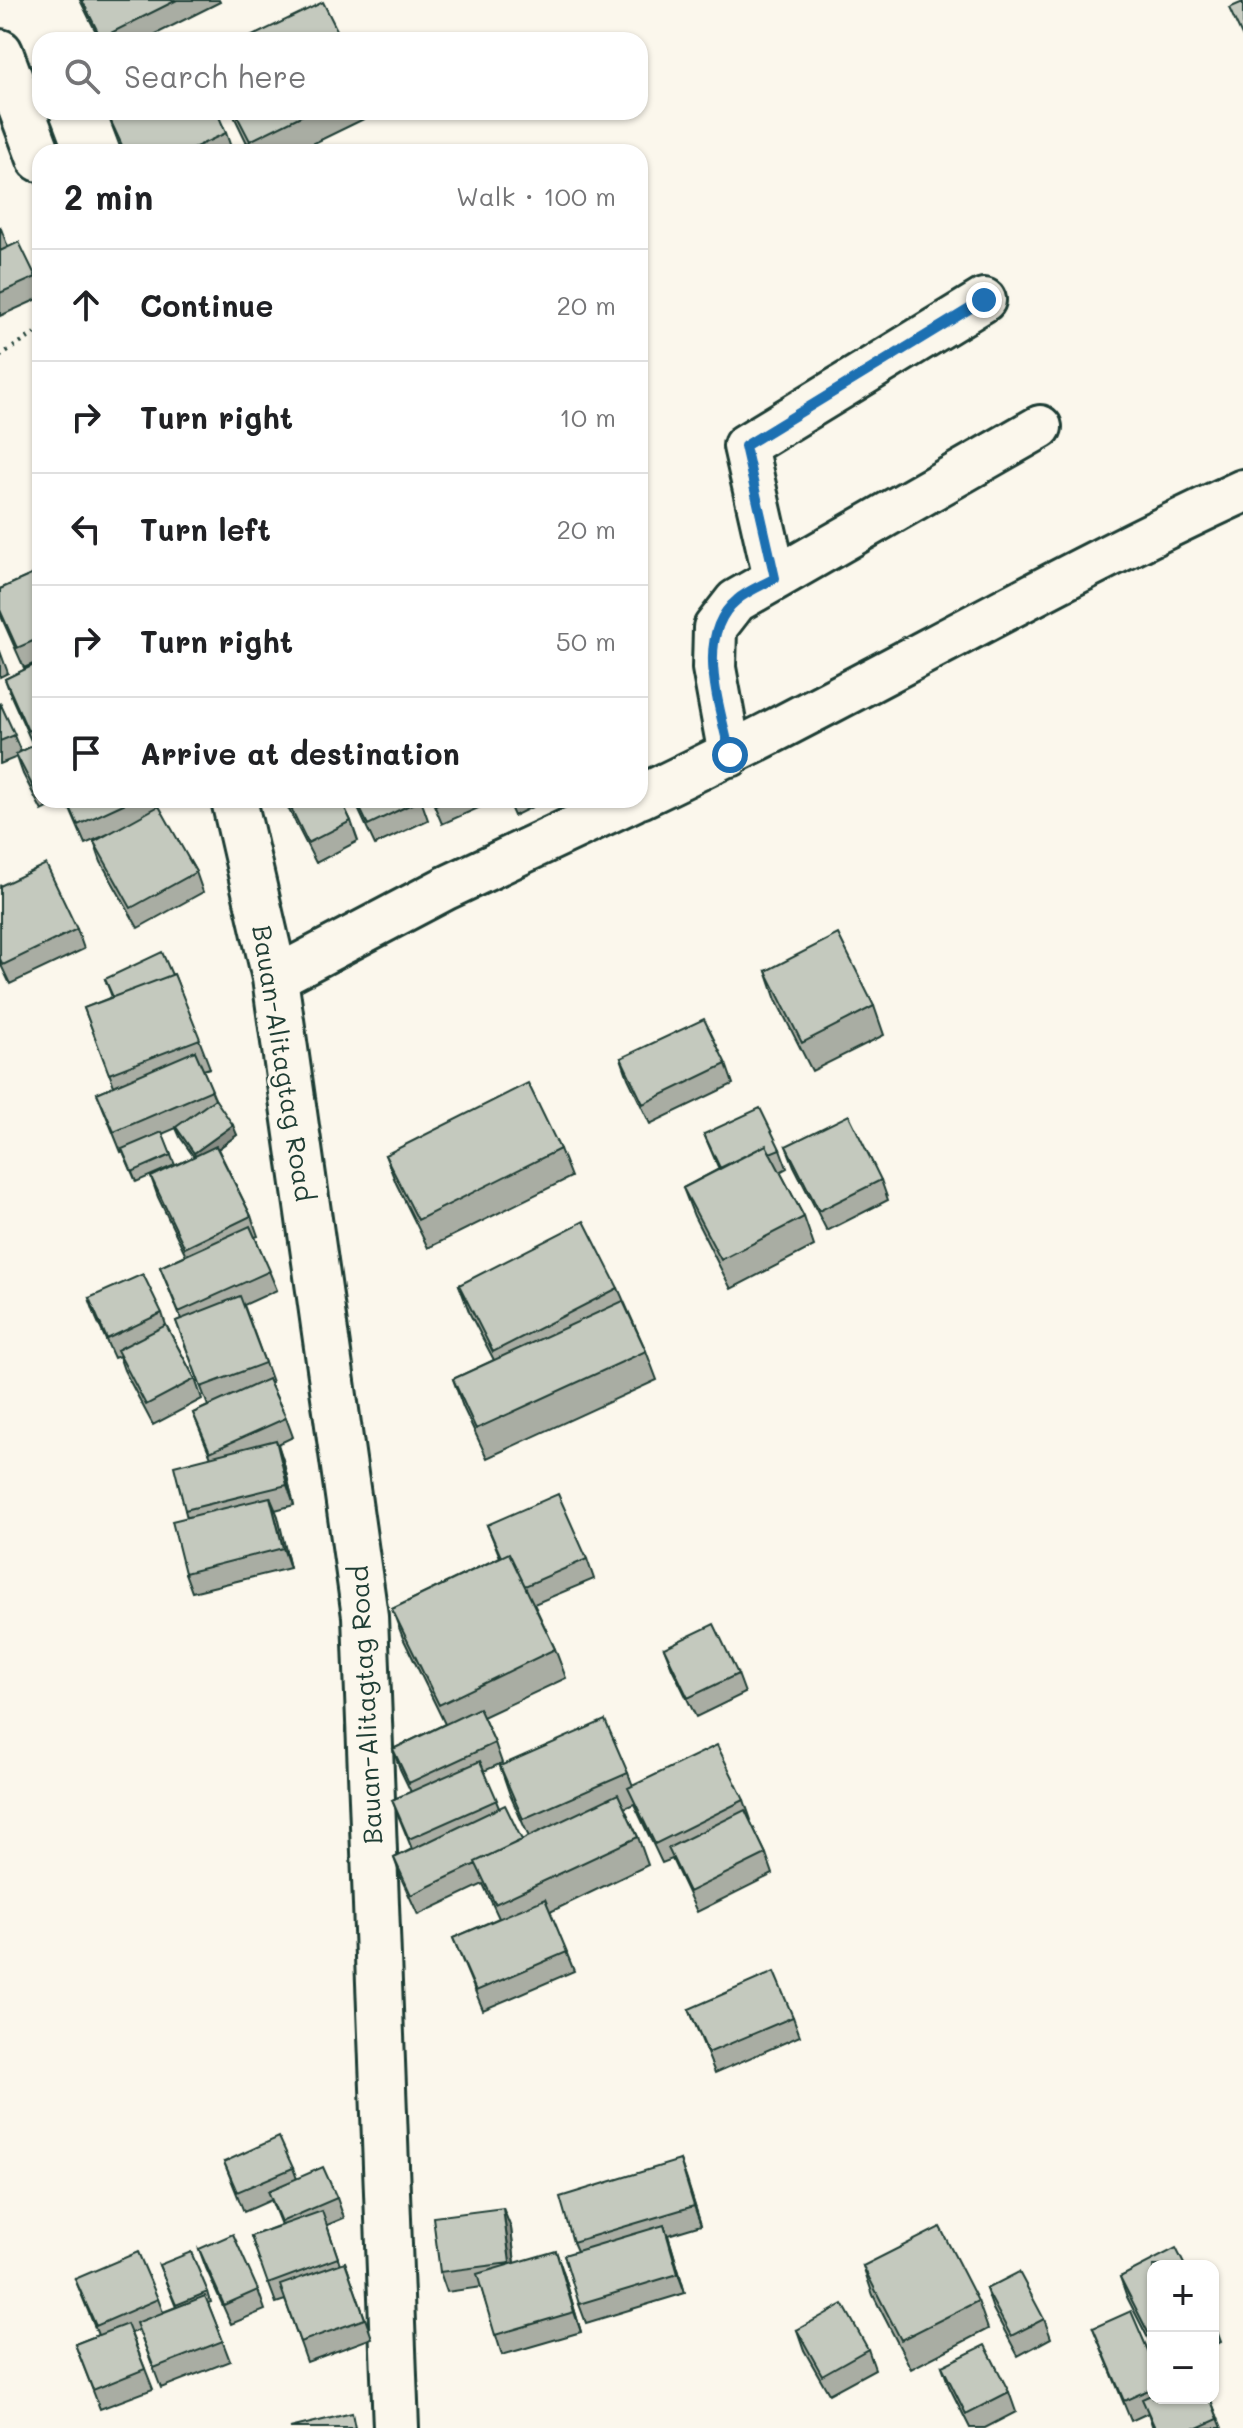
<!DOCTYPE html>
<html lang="en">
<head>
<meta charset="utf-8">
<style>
  :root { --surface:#fff; --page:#f2f2f2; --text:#202124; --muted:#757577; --line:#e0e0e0 }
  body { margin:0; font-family:Mali,sans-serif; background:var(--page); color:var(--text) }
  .controls { position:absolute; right:24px; bottom:24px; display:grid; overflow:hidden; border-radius:16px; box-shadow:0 2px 6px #0004 }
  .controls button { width:72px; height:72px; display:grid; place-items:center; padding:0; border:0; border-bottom:2px solid var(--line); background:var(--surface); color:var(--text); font:40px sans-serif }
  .stop { position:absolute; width:24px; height:24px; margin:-18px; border:6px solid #1f6fb2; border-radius:50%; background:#fff }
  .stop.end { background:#1f6fb2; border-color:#fff; box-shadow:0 2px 8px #0008 }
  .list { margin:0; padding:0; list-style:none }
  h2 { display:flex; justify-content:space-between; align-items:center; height:104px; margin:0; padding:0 32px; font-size:34px }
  h2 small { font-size:26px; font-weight:400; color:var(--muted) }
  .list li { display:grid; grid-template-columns:52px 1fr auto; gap:24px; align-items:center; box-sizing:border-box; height:112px; padding:0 32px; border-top:2px solid var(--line) }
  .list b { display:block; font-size:30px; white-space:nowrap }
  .list em { font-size:26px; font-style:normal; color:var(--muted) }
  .icon { flex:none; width:44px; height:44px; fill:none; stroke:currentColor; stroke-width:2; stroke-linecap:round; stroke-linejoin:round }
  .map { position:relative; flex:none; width:1243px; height:2428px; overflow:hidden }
  .search { position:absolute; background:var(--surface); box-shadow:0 2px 6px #0004; left:32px; top:32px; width:616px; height:88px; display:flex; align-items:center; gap:20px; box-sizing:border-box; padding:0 28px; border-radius:24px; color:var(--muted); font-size:30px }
  .panel { position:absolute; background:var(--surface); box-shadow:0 2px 6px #0004; left:32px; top:144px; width:616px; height:664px; border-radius:24px }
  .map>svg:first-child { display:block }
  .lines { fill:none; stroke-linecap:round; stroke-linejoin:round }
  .minor-casing { stroke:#1f3d34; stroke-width:48 }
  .secondary-casing { stroke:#1f3d34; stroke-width:50 }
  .path { stroke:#1f3d34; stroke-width:5; stroke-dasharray:2 6; stroke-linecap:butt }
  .minor { stroke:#fbf7ec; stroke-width:42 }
  .secondary { stroke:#fbf7ec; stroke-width:44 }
  .wall { fill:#a9ada3; stroke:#1f3d34; stroke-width:2 }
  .shaded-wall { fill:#898d85; stroke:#1f3d34; stroke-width:2 }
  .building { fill:#c4c9be; stroke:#1f3d34; stroke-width:2 }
  .route { stroke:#1f6fb2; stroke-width:10 }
  .labels { text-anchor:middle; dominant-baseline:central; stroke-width:6; stroke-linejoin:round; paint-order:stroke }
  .street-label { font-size:26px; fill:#1f3d34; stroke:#fbf7ec }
</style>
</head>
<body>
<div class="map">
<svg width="1243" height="2428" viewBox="0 0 1243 2428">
  <rect width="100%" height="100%" fill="#fbf7ec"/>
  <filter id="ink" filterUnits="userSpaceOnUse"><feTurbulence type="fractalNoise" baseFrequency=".0125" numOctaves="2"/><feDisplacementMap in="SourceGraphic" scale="16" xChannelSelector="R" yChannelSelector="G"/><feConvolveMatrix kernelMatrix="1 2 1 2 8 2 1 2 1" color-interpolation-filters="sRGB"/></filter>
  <g filter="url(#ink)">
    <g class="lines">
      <g class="minor-casing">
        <path id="minor" d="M775 578 745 446 984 300
          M730 755 714 668 715 628 736 601 1040 427
          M640 797C844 701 1038 585 1243 491
          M275 978 446 888 633 800"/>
      </g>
      <g class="secondary-casing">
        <path id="secondary" d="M0 52 40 159
          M234 800 275 978 365 1616 396 2428"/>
      </g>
      <path class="path" d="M0 356 40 330"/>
      <use href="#minor" class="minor"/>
      <use href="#secondary" class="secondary"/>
    </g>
    <path class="wall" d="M80 0H219L220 2 144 40H100Z
      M232 112H373L374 114 296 152H122L108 115 226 133 232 150 247 143Z
      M0 226 8 247 36 277 40 289V298L0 316Z
      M40 571V661L24 668 0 614V589Z
      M0 651 8 673 0 677Z
      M40 662V800H64L42 811 23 774 17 757 0 764V703L21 752 33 745 12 698 5 679Z
      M66 800H156L158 807 196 872 203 892 138 928 101 862 94 842 113 832 85 844Z
      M284 800H341L351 821 358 841 316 863Z
      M354 800H421L428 820 375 845Z
      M432 800H491L492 802 442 824Z
      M507 800H546L514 816Z
      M0 886 77 929 84 949 10 984 0 963Z
      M766 971 874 1006 884 1035 812 1071 776 1000Z
      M174 974 210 1068 203 1070 215 1099 237 1135 218 1149 251 1216 258 1236 255 1237 277 1290 244 1305 272 1382 270 1383 286 1418 293 1437 278 1444 283 1460 294 1505 275 1510 290 1568 192 1592 185 1573 187 1518 185 1510 211 1457 193 1413 208 1406 176 1321 181 1319 160 1267 186 1255 158 1197 151 1177 194 1157 180 1137 176 1128 162 1134 175 1165 136 1182 123 1151 121 1152 97 1093 114 1086 84 1008 112 997 105 979Z
      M621 1058 726 1064 733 1084 650 1124 628 1078Z
      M704 1134 780 1149 787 1168 780 1172 804 1217 814 1246 731 1289 694 1216 683 1188 719 1169Z
      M786 1146 881 1180 888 1200 827 1231 794 1166Z
      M560 1149 571 1177 428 1248 396 1183 385 1155Z
      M459 1285 618 1288 646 1351 657 1380 487 1458 463 1407 453 1379 494 1360 470 1314Z
      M89 1298 162 1313 166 1325 195 1379 202 1399 153 1425 124 1370 119 1356 114 1358 96 1318Z
      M487 1525 587 1559 594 1579 534 1604 555 1649 566 1678 483 1717 495 1743 502 1763 484 1771 499 1808 521 1840 529 1837 510 1795 500 1766 628 1773 633 1786 744 1800 751 1820 750 1821 766 1854 773 1874 697 1912 672 1859 662 1863 634 1804 624 1808 638 1837 648 1865 550 1912 574 1971 483 2010 453 1938 499 1918 483 1884 418 1915 401 1878 394 1858 412 1849 392 1800 411 1792 400 1769 393 1749 445 1724 403 1638 392 1609 500 1557Z
      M664 1648 738 1674 745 1693 696 1717 672 1668Z
      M689 2009 793 2017 800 2036 715 2073Z
      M680 2160 701 2225 668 2235 685 2293 586 2323 579 2304 577 2251 573 2242Z
      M224 2162 293 2168 297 2179 337 2198 344 2218 327 2225 340 2264 345 2262 372 2338 307 2362 285 2300 276 2303 251 2236 281 2225 271 2200 244 2212Z
      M511 2228 515 2263 563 2271 581 2332 502 2355 481 2287 447 2292 440 2272Z
      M199 2249 258 2290 265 2310 231 2324 206 2268Z
      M159 2265 208 2292 211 2302 208 2303 230 2361 161 2388 139 2330 131 2333 153 2389 100 2409 75 2344 98 2335 75 2279 158 2299 163 2312 176 2307Z
      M863 2266 978 2301 988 2329 911 2369 873 2295Z
      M1153 2266V2348L1127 2297 1120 2277Z
      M986 2289 1044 2319 1051 2338 1018 2356 993 2309Z
      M1213 2320 1221 2342 1213 2346Z
      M1093 2328 1153 2362V2398H1210L1222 2428H1153L1148 2413 1131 2421Z
      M797 2330 868 2349 875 2369 829 2394 804 2350Z
      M942 2366 1009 2392 1016 2412 985 2428H970L949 2386Z"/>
    <path class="shaded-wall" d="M233 1125 237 1135 198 1163 194 1153Z
      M276 1440 283 1460 294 1505 287 1485Z
      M270 1497 278 1516 290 1568 283 1548Z
      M680 2160 687 2180 701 2225 694 2206Z
      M503 2208 511 2228 517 2283 510 2263Z
      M664 2225 671 2245 685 2293 678 2274Z
      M556 2251 563 2271 581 2332 574 2312Z"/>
    <path class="building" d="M82 0H177L101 38Z
      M323 2 342 40H244Z
      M1243 2V38L1229 8Z
      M114 112H217L226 133 185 152H125L108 115Z
      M235 112H309L250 141Z
      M249 142 253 150 267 143 271 152H228Z
      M19 242 36 277 0 293V251Z
      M40 571V638L17 648 0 610V589Z
      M40 662V726L28 731 5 679Z
      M0 703 15 735 0 741Z
      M40 742V789L35 791 16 754Z
      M67 800H132L78 825Z
      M287 800H341L351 821 308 843Z
      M356 800H420L368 825Z
      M433 800H445L435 805Z
      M508 800H522L511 806Z
      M159 806 196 872 131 908 94 842Z
      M46 864 77 929 3 965 0 959V886Z
      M838 934 874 1006 802 1043 766 971Z
      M162 952 172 975 113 997 105 979Z
      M174 974 200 1039 109 1074 84 1008Z
      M704 1019 726 1064 643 1104 621 1058Z
      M195 1051 212 1090 114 1132 97 1093Z
      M528 1083 560 1149 418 1220 385 1155Z
      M215 1099 233 1125 194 1153 176 1127Z
      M760 1108 780 1149 770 1153 766 1145 720 1168 704 1134Z
      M849 1115 881 1180 819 1211 786 1146Z
      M162 1132 171 1155 132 1172 122 1149Z
      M766 1145 804 1217 721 1260 683 1188Z
      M216 1146 251 1216 185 1248 151 1177Z
      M584 1221 618 1288 493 1352 459 1285Z
      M250 1226 270 1271 179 1312 160 1267Z
      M143 1274 162 1313 107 1339 89 1298Z
      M240 1296 265 1363 201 1387 176 1321Z
      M623 1301 646 1351 476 1429 453 1379Z
      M166 1325 195 1379 146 1405 117 1350Z
      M268 1379 286 1418 210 1452 193 1413Z
      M276 1440 287 1485 185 1510 174 1466Z
      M558 1494 587 1559 525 1586 509 1553 501 1557 487 1525Z
      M270 1497 283 1548 185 1573 172 1521Z
      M509 1553 555 1649 439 1705 392 1609Z
      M714 1624 738 1674 688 1698 664 1648Z
      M479 1708 495 1743 409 1783 393 1749Z
      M605 1720 628 1773 523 1819 500 1766Z
      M717 1745 744 1800 655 1844 628 1788Z
      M480 1761 497 1800 409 1839 392 1800Z
      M618 1794 638 1837 495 1904 475 1862Z
      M505 1805 522 1840 475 1862 476 1864 411 1895 394 1858Z
      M745 1810 766 1854 689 1892 668 1848Z
      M545 1899 567 1952 476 1991 453 1938Z
      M774 1972 793 2017 708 2053 689 2009Z
      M279 2137 293 2168 237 2192 224 2162Z
      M680 2160 694 2206 573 2242 560 2197Z
      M323 2167 337 2198 281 2222 268 2191Z
      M503 2208 510 2263 440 2272 433 2217Z
      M322 2211 338 2258 268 2284 251 2236Z
      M664 2225 678 2274 579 2304 564 2255Z
      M940 2227 978 2301 901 2340 863 2266Z
      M233 2234 258 2290 224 2305 199 2249Z
      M1176 2248 1185 2266H1153V2342L1120 2277Z
      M556 2251 574 2312 495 2335 477 2274Z
      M138 2252 158 2299 96 2326 75 2279Z
      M191 2252 208 2292 176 2305 159 2265Z
      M345 2262 365 2319 300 2342 280 2285Z
      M1019 2272 1044 2319 1011 2336 986 2289Z
      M205 2296 223 2341 154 2368 136 2323Z
      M843 2304 868 2349 822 2375 797 2330Z
      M1131 2311 1153 2362V2388L1124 2401 1093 2328Z
      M127 2324 145 2369 93 2390 75 2344Z
      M985 2345 1009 2392 966 2414 942 2366Z
      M1153 2394V2398H1210L1218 2419 1198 2428H1155L1142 2399Z
      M352 2413 355 2428H290Z"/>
  </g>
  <g class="lines" filter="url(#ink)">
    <path class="route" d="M730 755C721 708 693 636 737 600 747 591 763 585 775 578L745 446 984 300"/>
  </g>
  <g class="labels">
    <g class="street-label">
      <text transform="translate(284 1063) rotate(81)">Bauan-Alitagtag Road</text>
      <text transform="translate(365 1705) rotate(-93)">Bauan-Alitagtag Road</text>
    </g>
  </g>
</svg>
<div class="controls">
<button>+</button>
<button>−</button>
</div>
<div class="stop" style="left:730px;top:755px"></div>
<div class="stop end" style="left:984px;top:300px"></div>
<div class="search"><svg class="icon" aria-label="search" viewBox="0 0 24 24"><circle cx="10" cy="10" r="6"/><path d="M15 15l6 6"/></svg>Search here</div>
<section class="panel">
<h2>2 min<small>Walk · 100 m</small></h2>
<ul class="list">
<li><svg class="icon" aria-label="ahead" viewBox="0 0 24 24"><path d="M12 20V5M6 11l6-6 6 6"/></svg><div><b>Continue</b></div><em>20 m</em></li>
<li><svg class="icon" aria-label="right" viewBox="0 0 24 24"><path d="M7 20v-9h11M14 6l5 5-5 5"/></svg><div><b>Turn right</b></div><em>10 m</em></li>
<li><svg class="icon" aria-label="left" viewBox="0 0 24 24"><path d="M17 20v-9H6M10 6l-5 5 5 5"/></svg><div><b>Turn left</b></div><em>20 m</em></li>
<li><svg class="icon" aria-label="right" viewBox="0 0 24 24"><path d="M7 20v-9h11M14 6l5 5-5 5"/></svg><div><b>Turn right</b></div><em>50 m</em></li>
<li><svg class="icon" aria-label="arrive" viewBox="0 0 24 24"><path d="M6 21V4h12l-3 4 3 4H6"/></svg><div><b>Arrive at destination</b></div></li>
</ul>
</section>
</div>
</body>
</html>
